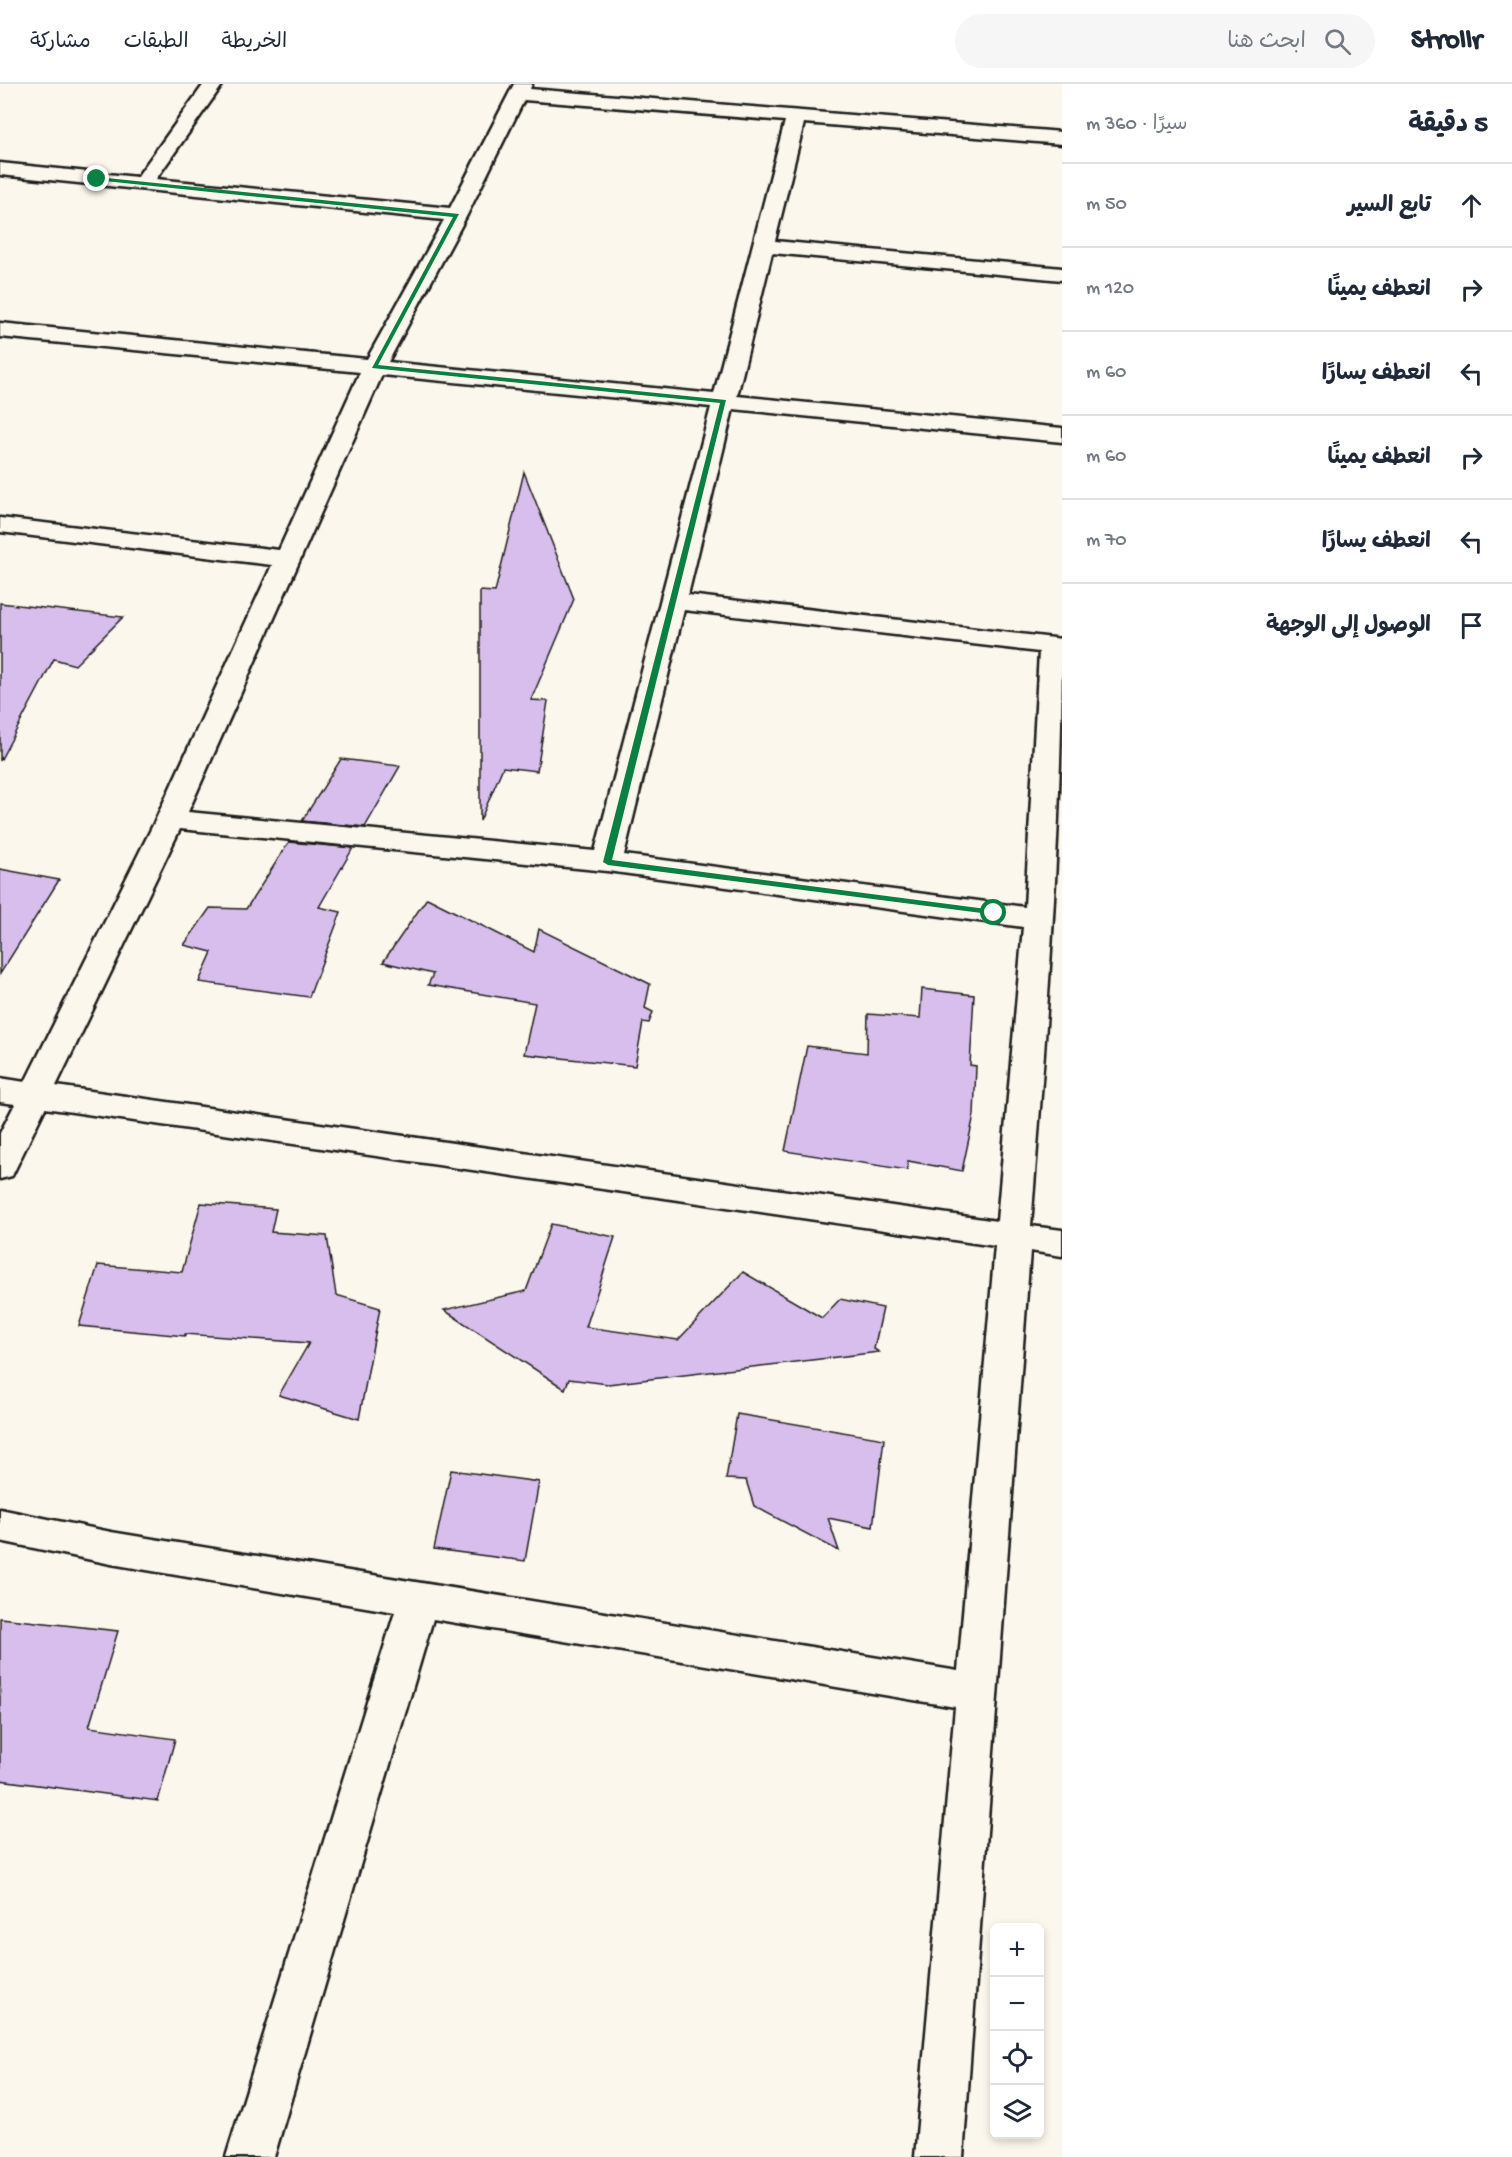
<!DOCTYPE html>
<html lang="ar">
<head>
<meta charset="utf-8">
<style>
  :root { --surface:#fff; --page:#f6f6f7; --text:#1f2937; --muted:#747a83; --line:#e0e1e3 }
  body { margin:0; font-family:"Gochi Hand","Playpen Sans Arabic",sans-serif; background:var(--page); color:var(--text); direction:rtl }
  .controls { position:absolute; right:18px; bottom:18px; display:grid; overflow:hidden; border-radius:9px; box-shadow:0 3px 9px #0003 }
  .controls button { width:54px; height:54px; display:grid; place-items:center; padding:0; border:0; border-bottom:2px solid var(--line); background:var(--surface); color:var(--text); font:30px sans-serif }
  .stop { position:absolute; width:18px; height:18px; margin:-14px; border:4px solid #0b8043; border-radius:50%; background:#fff }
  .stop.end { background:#0b8043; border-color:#fff; box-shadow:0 2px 6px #0008 }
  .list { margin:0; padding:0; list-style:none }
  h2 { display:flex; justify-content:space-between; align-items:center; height:78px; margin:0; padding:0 24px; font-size:26px }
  h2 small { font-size:20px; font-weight:400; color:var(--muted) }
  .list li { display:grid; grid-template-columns:39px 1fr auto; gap:18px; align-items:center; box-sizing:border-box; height:84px; padding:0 24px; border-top:2px solid var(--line) }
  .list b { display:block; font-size:22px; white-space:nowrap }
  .list em { font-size:20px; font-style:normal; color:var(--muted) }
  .icon { flex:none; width:33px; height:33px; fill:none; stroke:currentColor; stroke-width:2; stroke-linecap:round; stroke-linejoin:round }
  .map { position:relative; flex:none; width:1062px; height:2073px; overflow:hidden; direction:ltr }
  header { display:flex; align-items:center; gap:36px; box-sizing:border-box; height:84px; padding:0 30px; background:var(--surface); border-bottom:2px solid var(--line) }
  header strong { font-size:28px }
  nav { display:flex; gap:33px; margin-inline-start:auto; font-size:21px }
  .search { width:420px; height:54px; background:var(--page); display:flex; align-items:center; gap:15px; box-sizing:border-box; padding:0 21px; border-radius:33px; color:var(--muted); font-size:22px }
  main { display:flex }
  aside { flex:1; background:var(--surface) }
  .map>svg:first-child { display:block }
  .building { fill:#d8beec; stroke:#1c1c1c; stroke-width:1.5 }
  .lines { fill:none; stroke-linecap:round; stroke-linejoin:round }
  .minor-casing { stroke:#1c1c1c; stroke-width:5 }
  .minor { fill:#fbf7ec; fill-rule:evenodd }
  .route { fill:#0b8043 }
</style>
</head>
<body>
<header>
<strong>Strollr</strong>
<div class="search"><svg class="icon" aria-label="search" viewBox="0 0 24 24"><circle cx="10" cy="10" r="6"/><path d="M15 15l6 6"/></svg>ابحث هنا</div>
<nav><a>الخريطة</a><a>الطبقات</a><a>مشاركة</a></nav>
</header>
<main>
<aside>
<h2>5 دقيقة<small>سيرًا · 360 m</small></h2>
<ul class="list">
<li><svg class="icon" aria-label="ahead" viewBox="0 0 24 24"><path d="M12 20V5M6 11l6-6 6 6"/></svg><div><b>تابع السير</b></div><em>50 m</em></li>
<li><svg class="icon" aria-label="right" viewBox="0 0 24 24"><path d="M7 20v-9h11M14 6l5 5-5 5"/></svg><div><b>انعطف يمينًا</b></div><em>120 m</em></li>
<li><svg class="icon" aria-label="left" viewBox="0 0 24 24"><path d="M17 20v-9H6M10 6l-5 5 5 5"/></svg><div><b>انعطف يسارًا</b></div><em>60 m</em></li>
<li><svg class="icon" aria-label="right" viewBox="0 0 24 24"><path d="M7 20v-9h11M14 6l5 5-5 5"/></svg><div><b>انعطف يمينًا</b></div><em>60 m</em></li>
<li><svg class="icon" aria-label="left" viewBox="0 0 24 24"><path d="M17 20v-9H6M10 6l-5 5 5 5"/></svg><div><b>انعطف يسارًا</b></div><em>70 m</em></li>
<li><svg class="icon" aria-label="arrive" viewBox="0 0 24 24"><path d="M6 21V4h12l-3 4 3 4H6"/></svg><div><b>الوصول إلى الوجهة</b></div></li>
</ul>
</aside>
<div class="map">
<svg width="1062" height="2073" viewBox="0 0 1062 2073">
  <rect width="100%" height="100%" fill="#fbf7ec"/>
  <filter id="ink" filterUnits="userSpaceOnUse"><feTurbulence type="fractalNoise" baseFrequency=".0167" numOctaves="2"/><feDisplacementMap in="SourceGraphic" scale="12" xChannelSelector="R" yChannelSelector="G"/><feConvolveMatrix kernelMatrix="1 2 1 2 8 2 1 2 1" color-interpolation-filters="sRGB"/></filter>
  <g filter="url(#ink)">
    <path class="building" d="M524 388 574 515 531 616 548 617 537 687 503 683 480 737V507L495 508Z
      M0 519 123 533 75 581 54 575 0 677Z
      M341 675 400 682 365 743 302 737Z
      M289 758 353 764 319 823 341 828 309 913 199 898 212 868 184 861 210 824 246 825Z
      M0 785 59 796 0 890Z
      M427 814 534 868 539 845 650 900 645 924 653 928 649 939 643 938 635 982 524 970 535 919 428 901 433 890 383 878Z
      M922 905 974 911 970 981 976 982 974 1031 962 1087 908 1077 907 1086 785 1067 807 962 867 969 868 930 920 934Z
      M201 1119 276 1125 271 1148 327 1152 336 1211 380 1224 359 1335 279 1311 309 1259 185 1250V1252L79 1242 98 1181 182 1188Z
      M551 1140 615 1153 586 1243 678 1256 743 1188 822 1234 840 1215 883 1224 874 1265 879 1268 608 1300 569 1295 565 1305 444 1226 526 1207Z
      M737 1330 884 1355 873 1443 828 1434 839 1467 754 1422 746 1396 726 1395Z
      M451 1386 539 1398 525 1477 434 1465Z
      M0 1534 118 1547 89 1643 175 1655 158 1717 0 1696Z"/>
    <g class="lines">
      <g class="minor-casing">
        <path id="minor" d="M204 0H223L156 95 450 124 514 0H532L530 5 1062 48V60L804 39 775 157 1062 184V196L772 169 737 312 1062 344V358L733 325 688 511 1062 555C1062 751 1046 946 1031 1142L1062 1146V1172L1030 1167 963 2073H915L955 1623 433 1535 274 2073H226L395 1528 111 1480 0 1457V1425L111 1448 958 1587 995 1162 45 1024 12 1092 0 1095V1049L15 1020 0 1018V994L25 998 156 735 272 481 0 448V434L279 466 360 288 0 253V239L367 275 444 136 0 91V79L137 93ZM524 16 785 37 714 310 388 278 467 131ZM382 291 711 323 595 767 188 728ZM684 526 1039 568 1025 823 624 771ZM180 745 607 787 1023 843 997 1137 56 1002Z"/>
      </g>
      <use href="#minor" class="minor"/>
    </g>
  </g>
  <path class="route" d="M97 93 459 130 378 281 726 316 612 776 994 826 997 827V831L608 781 603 778 720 319 372 284 453 133 95 96Z"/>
</svg>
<div class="controls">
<button>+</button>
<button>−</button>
<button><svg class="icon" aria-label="locate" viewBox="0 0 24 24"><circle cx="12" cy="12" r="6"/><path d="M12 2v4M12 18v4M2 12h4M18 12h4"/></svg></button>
<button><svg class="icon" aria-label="layers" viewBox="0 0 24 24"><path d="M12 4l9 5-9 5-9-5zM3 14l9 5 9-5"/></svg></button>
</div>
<div class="stop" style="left:994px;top:829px"></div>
<div class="stop end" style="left:97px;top:95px"></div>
</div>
</main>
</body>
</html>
